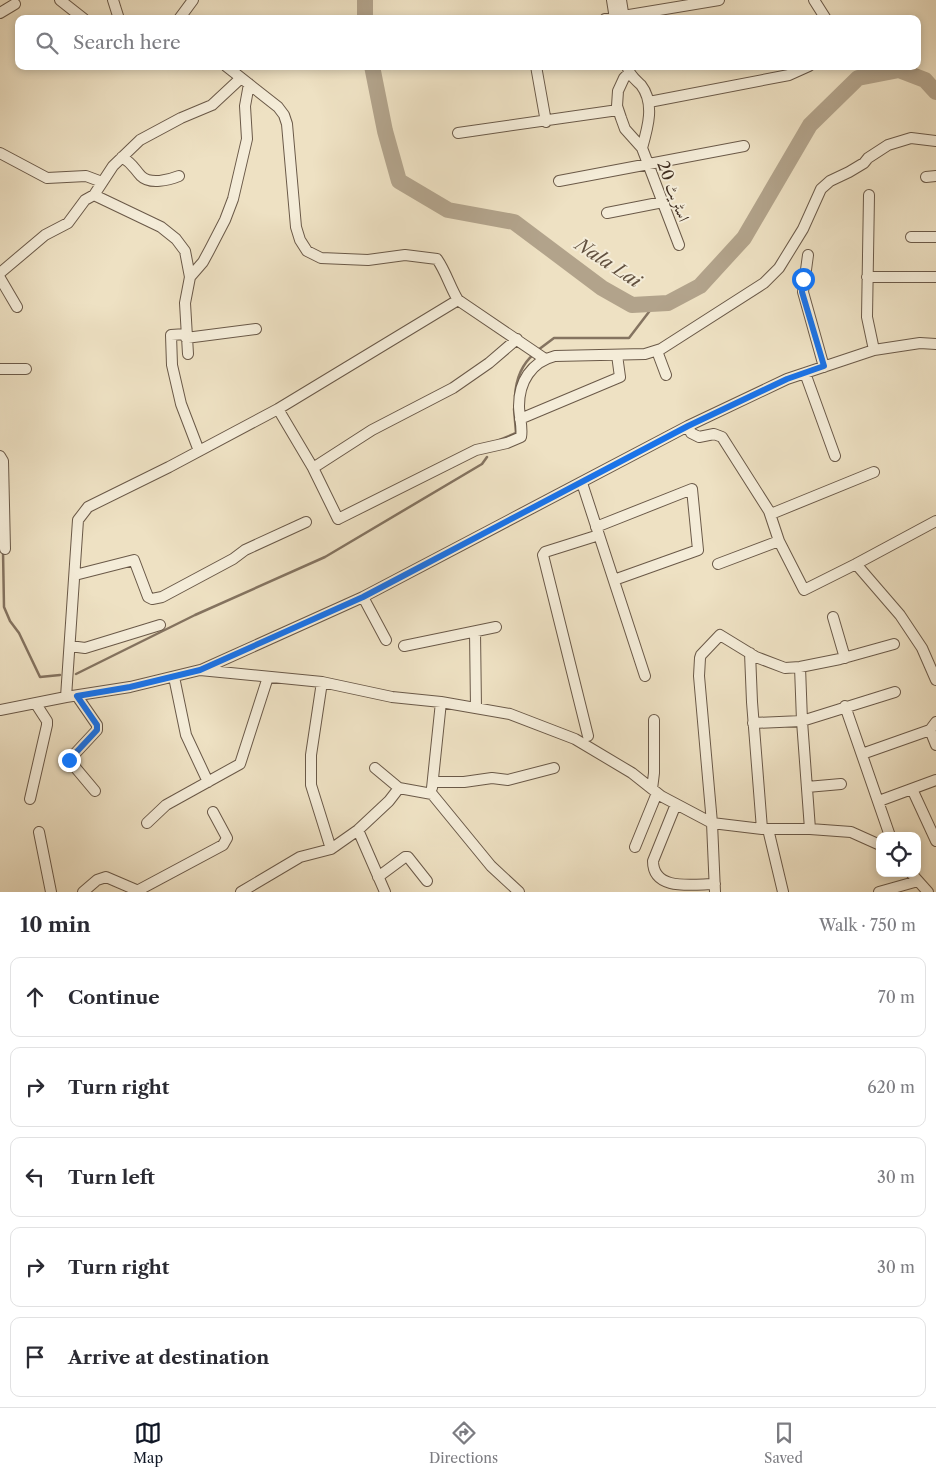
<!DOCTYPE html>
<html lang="en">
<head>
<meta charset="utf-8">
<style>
  :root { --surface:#fff; --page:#f2f2f3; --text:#2b2b33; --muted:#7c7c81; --line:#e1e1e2; --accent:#111827 }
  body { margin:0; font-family:"Libre Caslon Text",Amiri,serif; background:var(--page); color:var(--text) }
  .controls { position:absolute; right:15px; bottom:15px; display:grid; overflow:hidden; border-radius:10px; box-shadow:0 2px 8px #0003 }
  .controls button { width:45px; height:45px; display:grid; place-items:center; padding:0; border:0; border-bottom:1px solid var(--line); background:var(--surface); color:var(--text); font:25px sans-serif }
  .stop { position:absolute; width:15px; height:15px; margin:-11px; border:4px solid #1a73e8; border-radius:50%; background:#fff }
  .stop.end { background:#1a73e8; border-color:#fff; box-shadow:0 1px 5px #0008 }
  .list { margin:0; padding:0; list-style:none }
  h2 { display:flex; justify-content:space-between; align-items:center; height:65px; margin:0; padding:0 20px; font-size:21px }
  h2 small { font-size:16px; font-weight:400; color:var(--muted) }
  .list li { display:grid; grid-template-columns:32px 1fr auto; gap:15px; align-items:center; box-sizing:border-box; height:80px; margin:0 10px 10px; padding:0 10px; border:1px solid var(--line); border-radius:10px }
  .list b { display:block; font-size:19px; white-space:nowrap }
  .list em { font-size:16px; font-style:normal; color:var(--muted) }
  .icon { flex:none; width:28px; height:28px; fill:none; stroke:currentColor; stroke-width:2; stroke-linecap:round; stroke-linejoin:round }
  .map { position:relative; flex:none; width:936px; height:892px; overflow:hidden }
  .search { position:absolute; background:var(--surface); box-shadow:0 2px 8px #0003; left:15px; right:15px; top:15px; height:55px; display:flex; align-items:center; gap:12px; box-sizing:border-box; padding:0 18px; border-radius:10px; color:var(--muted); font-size:19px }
  .sheet { height:515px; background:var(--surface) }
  nav { display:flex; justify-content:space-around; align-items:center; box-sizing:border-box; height:70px; border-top:1px solid var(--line); background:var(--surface); font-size:14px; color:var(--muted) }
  nav a { display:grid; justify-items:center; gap:2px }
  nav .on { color:var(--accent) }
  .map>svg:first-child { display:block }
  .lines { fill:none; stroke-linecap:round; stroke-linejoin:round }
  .stream { stroke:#847360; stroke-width:2.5 }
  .river { stroke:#b2a38b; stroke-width:16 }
  .street-casing { stroke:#6a5948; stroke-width:12 }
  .street { stroke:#f4ecd8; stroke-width:10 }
  .route { stroke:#1a73e8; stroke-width:6 }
  .labels { text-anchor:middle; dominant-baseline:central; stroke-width:4; stroke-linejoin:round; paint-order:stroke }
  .street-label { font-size:16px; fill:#3e2c1f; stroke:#f4ecd8 }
  .water-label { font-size:18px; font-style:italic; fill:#61503f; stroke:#f4ecd8 }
</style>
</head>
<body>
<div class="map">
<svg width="936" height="892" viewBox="0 0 936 892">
  <rect width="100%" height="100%" fill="#eee1c3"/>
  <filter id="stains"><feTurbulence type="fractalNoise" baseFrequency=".004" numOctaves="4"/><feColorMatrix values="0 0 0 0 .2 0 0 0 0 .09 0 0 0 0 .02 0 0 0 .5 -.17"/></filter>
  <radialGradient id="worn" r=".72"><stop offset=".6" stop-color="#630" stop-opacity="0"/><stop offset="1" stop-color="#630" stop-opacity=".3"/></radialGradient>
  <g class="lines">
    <path class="stream" d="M538 350 554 338H629L655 304
      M515 396C516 380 522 364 534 354
      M497 441 516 433 514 409
      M3 551 4 607 10 621 19 633 40 677 60 675
      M76 674 195 615 325 557 482 464 487 457"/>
    <path class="river" d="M365 19V0
      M372 66 385 131 399 181 448 210 514 222 602 288 632 305 668 303 700 286 744 238 810 125 858 78 899 70 925 80 936 92"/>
    <g class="street-casing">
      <path id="street" d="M60 0 84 19
        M113 0 119 19
        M612 0 615 19
        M621 0 624 19
        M814 0 826 19
        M0 13 15 4
        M179 19 193 0
        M605 19 719 0
        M226 66 278 107 284 115 287 124 296 227 300 240 307 251 321 258 368 260 405 255 437 259C446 272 450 287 458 300L545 359
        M536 66 546 122
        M627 66C629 75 635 79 641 85 655 103 648 127 642 148
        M629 73 624 78 618 91 617 106 621 118 625 129 642 148 679 245
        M649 102 789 75 809 66
        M458 133 618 110
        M0 153 47 178 86 176 102 182
        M122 157C133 164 133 167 141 176 150 185 169 180 179 176
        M926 177 936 176
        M559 181 744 146
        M94 195 113 166 140 140 181 118 212 105 241 78
        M869 195 867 317 874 350
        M607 213 663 202
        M911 237H936
        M808 255 803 292 824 367
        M0 273 45 235 68 223 85 200 94 195 161 227 176 239 185 251 190 277 185 303 188 354
        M190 277 203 262 210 249 225 220 233 199 247 139 245 106 249 84
        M867 277H936
        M0 278 17 307
        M186 334 171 335 172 365 181 404 199 451
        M186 338 256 329
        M657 351 666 375
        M0 369H26
        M805 373 835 456
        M278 409 313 468 338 519 476 450 507 443 521 437C523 427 519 416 519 406 519 382 531 362 555 356L645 354 661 349 764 283 779 268 803 229 821 189 830 181 849 172 864 163 868 158 888 145 911 138 936 141
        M520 419 620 377 617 355
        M688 426 691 433 699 437 714 434 722 437 769 511 779 541 804 590 856 564 936 521
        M0 456 3 461 5 549
        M313 468 372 430 453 388 489 363 517 339
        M582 483 645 676
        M771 514 874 472
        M596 527 692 489 698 550 614 580
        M718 564 779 541
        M856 564 900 615 922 648 936 680
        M75 575 134 560 148 597 152 599 162 597 233 559 245 550 306 522
        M363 597 386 640
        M833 617 845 658
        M475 632 476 708
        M70 646 85 648 160 625
        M404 646 496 627
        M750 653 752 702 762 829
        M800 667 802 721 810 829
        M201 670 363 597 688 426 787 379 874 350 920 343 936 344
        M174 677 186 735 208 782
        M322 682 311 755V785L331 849
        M77 696 97 725V730L69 760 95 791
        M66 697 78 520 88 507 169 467 278 409 458 300
        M845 706 890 836
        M0 710 66 697 130 687 200 670 322 682 392 697 441 702 510 714 575 739 632 773 661 796 712 823 762 829H810L851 832 880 845
        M753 723 802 721 895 692
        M930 730 936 745
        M588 736 543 555 545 552 599 535
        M862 754 930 730 936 722
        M375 768 399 788
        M433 782H464L492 778 508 780 554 768
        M807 787 841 784
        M432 788 441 702
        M652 789 654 773V720
        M912 789 936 841
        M30 799 47 725V721L36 704
        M879 801 936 780
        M676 804 653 861C653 892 694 884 715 884
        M147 823 166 805 240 764 268 677
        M768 829 783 892
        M358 830 385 892
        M39 832 51 892
        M635 847 657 793
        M911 873 928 892
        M378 877 405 857H408L427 881
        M137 891 223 845 227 838 213 812
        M83 892 97 880 106 877 141 892
        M241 892 300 857 331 849 358 830 389 801 399 788 432 794 491 866 519 892
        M715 892 712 823 699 676 700 658 701 655 720 635 756 657 785 668 800 667 840 659 894 644
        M879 892 918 881"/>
    </g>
    <use href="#street" class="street"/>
  </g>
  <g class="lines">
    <path class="route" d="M69 760 97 730V725L77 696 130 687 200 670 363 597 688 426 787 379 824 366 802 292 803 279"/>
  </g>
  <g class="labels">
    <g class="street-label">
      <text transform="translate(674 191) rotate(69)">اسٹریٹ 20</text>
    </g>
    <g class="water-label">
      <text transform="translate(608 263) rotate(33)">Nala Lai</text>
    </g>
  </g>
  <rect width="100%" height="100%" filter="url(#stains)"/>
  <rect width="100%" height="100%" fill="url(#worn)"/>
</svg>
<div class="controls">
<button><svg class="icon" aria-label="locate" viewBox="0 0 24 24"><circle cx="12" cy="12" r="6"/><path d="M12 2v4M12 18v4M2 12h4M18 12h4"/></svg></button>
</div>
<div class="stop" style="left:803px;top:279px"></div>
<div class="stop end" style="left:69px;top:760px"></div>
<div class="search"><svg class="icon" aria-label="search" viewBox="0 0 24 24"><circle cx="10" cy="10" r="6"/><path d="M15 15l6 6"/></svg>Search here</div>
</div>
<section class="sheet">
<h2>10 min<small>Walk · 750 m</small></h2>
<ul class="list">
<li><svg class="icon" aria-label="ahead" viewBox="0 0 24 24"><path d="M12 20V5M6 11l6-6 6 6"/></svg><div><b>Continue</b></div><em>70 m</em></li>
<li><svg class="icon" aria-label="right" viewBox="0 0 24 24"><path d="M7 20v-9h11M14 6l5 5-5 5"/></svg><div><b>Turn right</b></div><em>620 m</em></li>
<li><svg class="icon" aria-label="left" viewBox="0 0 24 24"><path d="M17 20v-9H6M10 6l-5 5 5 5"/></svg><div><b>Turn left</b></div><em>30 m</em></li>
<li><svg class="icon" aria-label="right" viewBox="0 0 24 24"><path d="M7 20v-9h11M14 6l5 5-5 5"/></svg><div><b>Turn right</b></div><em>30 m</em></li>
<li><svg class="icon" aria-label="arrive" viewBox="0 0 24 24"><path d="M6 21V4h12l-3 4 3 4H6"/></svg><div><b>Arrive at destination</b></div></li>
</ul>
</section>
<nav>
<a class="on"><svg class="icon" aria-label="map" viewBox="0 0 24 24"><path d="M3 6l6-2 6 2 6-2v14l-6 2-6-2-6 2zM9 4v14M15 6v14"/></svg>Map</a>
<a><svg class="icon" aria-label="directions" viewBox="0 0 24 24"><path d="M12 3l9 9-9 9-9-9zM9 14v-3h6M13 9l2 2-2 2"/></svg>Directions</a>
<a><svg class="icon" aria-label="saved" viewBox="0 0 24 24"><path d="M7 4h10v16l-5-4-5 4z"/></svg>Saved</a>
</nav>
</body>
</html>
